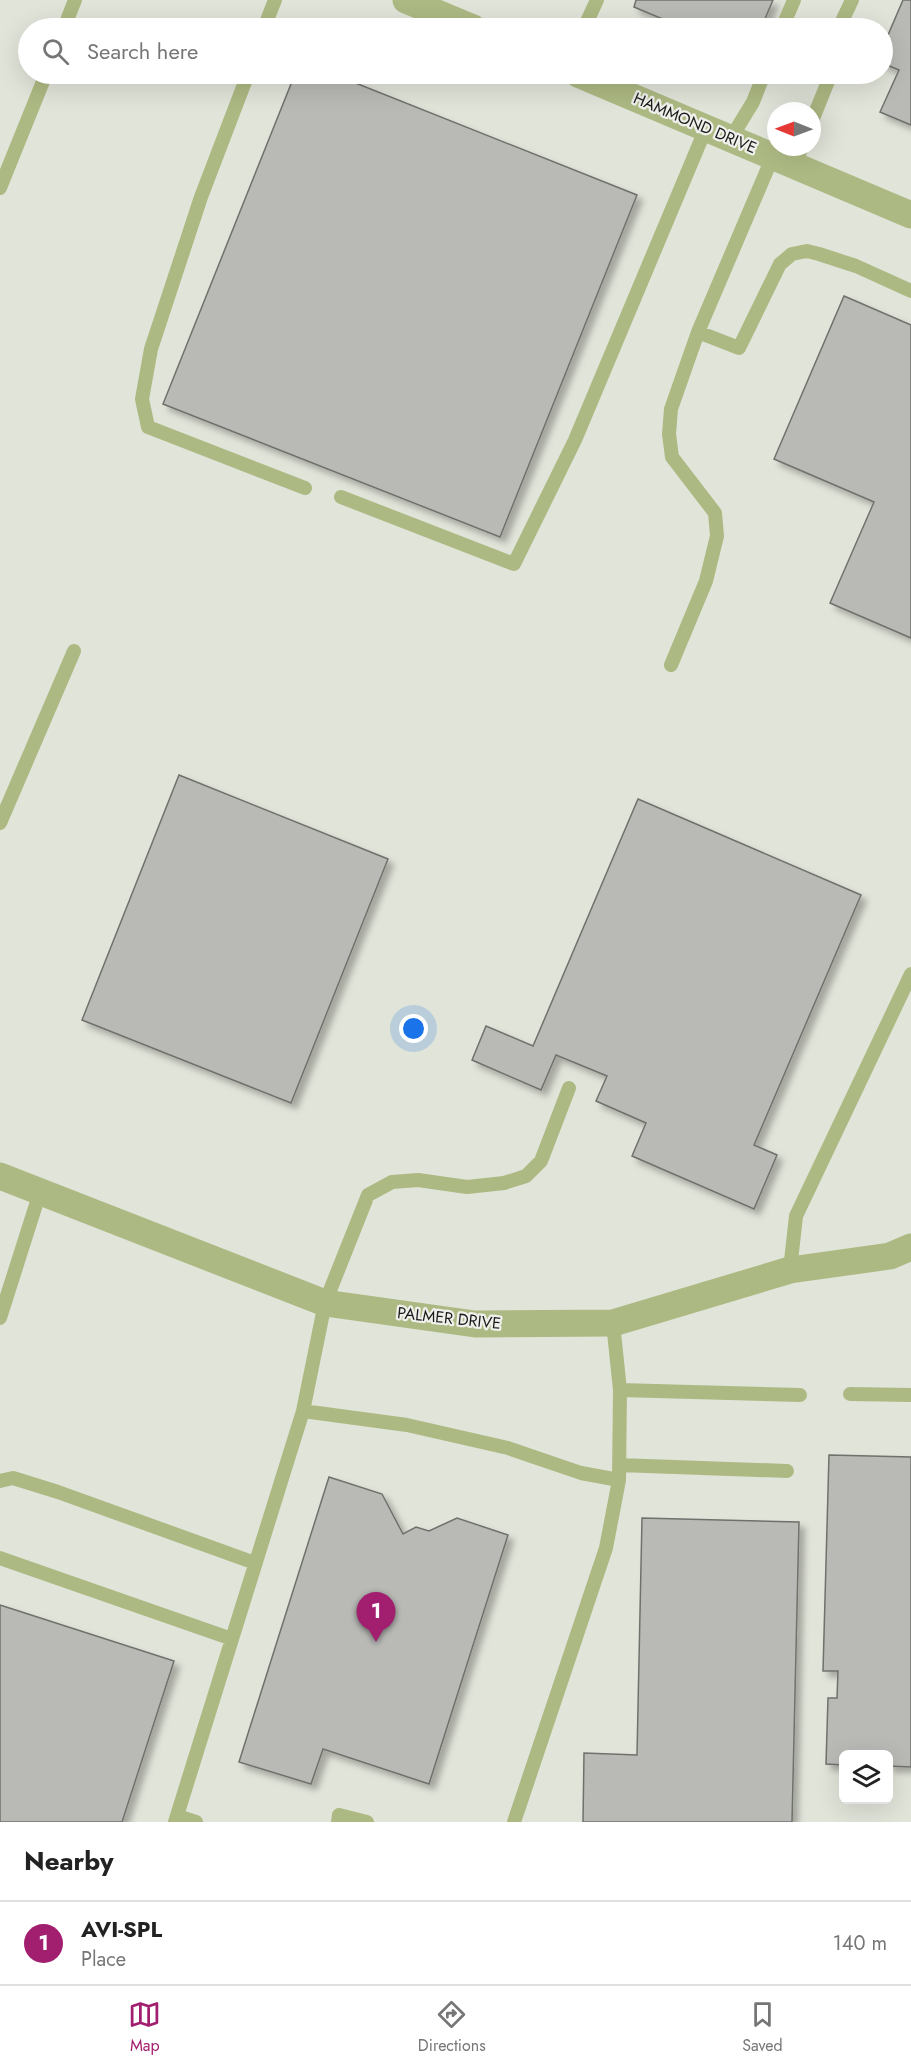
<!DOCTYPE html>
<html lang="en">
<head>
<meta charset="utf-8">
<style>
  :root { --surface:#fff; --page:#f2f2f2; --text:#222; --muted:#767676; --line:#e0e0e0; --accent:#a21f6f }
  body { margin:0; font-family:Jost,sans-serif; background:var(--page); color:var(--text) }
  .controls { position:absolute; right:18px; bottom:18px; display:grid; overflow:hidden; border-radius:9px; box-shadow:0 6px 24px #0002 }
  .controls button { width:54px; height:54px; display:grid; place-items:center; padding:0; border:0; border-bottom:2px solid var(--line); background:var(--surface); color:var(--text); font:30px sans-serif }
  .compass { position:absolute; left:767px; top:102px; width:54px; height:54px; border-radius:50%; background:var(--surface); box-shadow:0 6px 24px #0002; rotate:271deg }
  .you { position:absolute; left:414px; top:1029px; width:21px; height:21px; margin:-15px; border:4px solid #fff; border-radius:50%; background:#1a73e8; box-shadow:0 0 0 9px #1a73e833 }
  .badge { display:grid; place-items:center; width:39px; height:39px; border-radius:50%; background:var(--accent); color:#fff; font-size:20px; font-weight:700 }
  .pin { position:absolute; translate:-50% -50px; filter:drop-shadow(0 2px 3px #0008) }
  .pin::after { content:''; position:absolute; top:32px; width:21px; height:18px; background:inherit; clip-path:polygon(0 0,100% 0,50% 100%) }
  .list { margin:0; padding:0; list-style:none }
  h2 { display:flex; justify-content:space-between; align-items:center; height:78px; margin:0; padding:0 24px; font-size:26px }
  h2 small { font-size:20px; font-weight:400; color:var(--muted) }
  .list li { display:grid; grid-template-columns:39px 1fr auto; gap:18px; align-items:center; box-sizing:border-box; height:84px; padding:0 24px; border-top:2px solid var(--line) }
  .list b { display:block; font-size:22px; white-space:nowrap }
  .list p { margin:0; font-size:20px; white-space:nowrap; color:var(--muted) }
  .list em { font-size:20px; font-style:normal; color:var(--muted) }
  .icon { flex:none; width:33px; height:33px; fill:none; stroke:currentColor; stroke-width:2; stroke-linecap:round; stroke-linejoin:round }
  .map { position:relative; flex:none; width:911px; height:1822px; overflow:hidden }
  .search { position:absolute; background:var(--surface); box-shadow:0 6px 24px #0002; left:18px; right:18px; top:18px; height:66px; display:flex; align-items:center; gap:15px; box-sizing:border-box; padding:0 21px; border-radius:33px; color:var(--muted); font-size:22px }
  .sheet { height:162px; background:var(--surface) }
  nav { display:flex; justify-content:space-around; align-items:center; box-sizing:border-box; height:84px; border-top:2px solid var(--line); background:var(--surface); font-size:16px; color:var(--muted) }
  nav a { display:grid; justify-items:center; gap:3px }
  nav .on { color:var(--accent) }
  .map>svg:first-child { display:block }
  .built { fill:#e1e4d9; fill-rule:evenodd }
  .building { fill:#b9bab6; stroke:#70716d; stroke-width:1.5; filter:url(#shadow) }
  .lines { fill:none; stroke-linecap:round; stroke-linejoin:round }
  .lane { stroke:#adb983; stroke-width:14 }
  .street { stroke:#adb983; stroke-width:27 }
  .labels { text-anchor:middle; dominant-baseline:central; stroke-width:4.5; stroke-linejoin:round; paint-order:stroke }
  .street-label { font-size:16px; fill:#1a1b19; stroke:#eff0ec }
</style>
</head>
<body>
<div class="map">
<svg width="911" height="1822" viewBox="0 0 911 1822">
  <defs>
    <filter id="shadow"><feDropShadow dx="5.5" dy="5.5" stdDeviation="3" flood-color="#0004"/></filter>
  </defs>
  <rect width="100%" height="100%" fill="#eff0ec"/>
  <path class="built" d="M0 0H911V1822H0ZM28 28H882V74H28ZM776 111H812V147H776ZM844 1754H888V1800H844Z"/>
  <path class="building" d="M636 0H773L761 28H684L634 7Z
    M903 0H911V125L880 112 899 70 882 63V49Z
    M295 74H333L637 195 500 537 163 404Z
    M844 296 911 325V638L830 603 874 502 774 459Z
    M179 775 388 859 291 1103 82 1020Z
    M638 799 861 895 754 1145 777 1155 754 1209 632 1156 646 1123 596 1101 607 1076 556 1055 541 1090 472 1060 486 1026 533 1046Z
    M829 1455 911 1457V1767L888 1766V1754H844V1765L826 1764 828 1698H837L838 1671H823Z
    M329 1477 382 1494 403 1534 416 1527 429 1531 457 1518 508 1535 429 1784 323 1749 311 1784 239 1762Z
    M642 1518 799 1522 792 1822H583L584 1753 637 1755Z
    M0 1605 174 1661 122 1822H0Z"/>
  <g class="lines">
    <path class="lane" d="M64 28 75 0
      M264 28 275 0
      M584 28 597 0
      M782 28 794 0
      M841 28 843 19 852 0
      M248 74 201 197 151 349 142 399 148 427 305 488
      M812 121 831 74
      M731 138 753 102 764 74
      M795 165 802 147
      M0 188 46 74
      M698 332 739 348 780 264 792 254 807 251 819 254 856 266 911 291
      M341 497 514 564 575 440 706 128
      M671 665 706 581 717 536 715 513 672 457 669 434 671 409 698 332 773 156
      M0 823 74 651
      M569 1088 541 1161 526 1176 504 1183 467 1187 418 1180 392 1182 368 1195 325 1303 303 1411 407 1425 508 1448 581 1473 619 1480 620 1390 613 1323
      M790 1270 796 1216 911 974
      M0 1318 40 1192
      M620 1390 800 1395
      M850 1394 911 1395
      M619 1465 787 1471
      M0 1481 13 1478 58 1492 255 1563
      M0 1558 232 1639
      M177 1816 196 1822
      M175 1822 303 1411
      M338 1822 339 1815 367 1822
      M514 1822 606 1548 619 1480"/>
    <path class="street" d="M406 0 473 28
      M578 74 911 215
      M0 1176 325 1303 475 1324 613 1323 790 1270 890 1256 911 1247"/>
  </g>
  <g class="labels">
    <g class="street-label">
      <text transform="translate(695 123) rotate(23)">HAMMOND DRIVE</text>
      <text transform="translate(449 1318) rotate(6)">PALMER DRIVE</text>
    </g>
  </g>
</svg>
<div class="controls">
<button><svg class="icon" aria-label="layers" viewBox="0 0 24 24"><path d="M12 4l9 5-9 5-9-5zM3 14l9 5 9-5"/></svg></button>
</div>
<svg class="compass" viewBox="-18 -18 36 36"><path d="M0-13l5 13h-10z" fill="#e53935"/><path d="M0 13l5-13h-10z" fill="#767676"/></svg>
<div class="you"></div>
<div class="pin badge" style="left:376px;top:1642px">1</div>
<div class="search"><svg class="icon" aria-label="search" viewBox="0 0 24 24"><circle cx="10" cy="10" r="6"/><path d="M15 15l6 6"/></svg>Search here</div>
</div>
<section class="sheet">
<h2>Nearby<small></small></h2>
<ul class="list">
<li><span class="badge">1</span><div><b>AVI-SPL</b><p>Place</p></div><em>140 m</em></li>
</ul>
</section>
<nav>
<a class="on"><svg class="icon" aria-label="map" viewBox="0 0 24 24"><path d="M3 6l6-2 6 2 6-2v14l-6 2-6-2-6 2zM9 4v14M15 6v14"/></svg>Map</a>
<a><svg class="icon" aria-label="directions" viewBox="0 0 24 24"><path d="M12 3l9 9-9 9-9-9zM9 14v-3h6M13 9l2 2-2 2"/></svg>Directions</a>
<a><svg class="icon" aria-label="saved" viewBox="0 0 24 24"><path d="M7 4h10v16l-5-4-5 4z"/></svg>Saved</a>
</nav>
</body>
</html>
